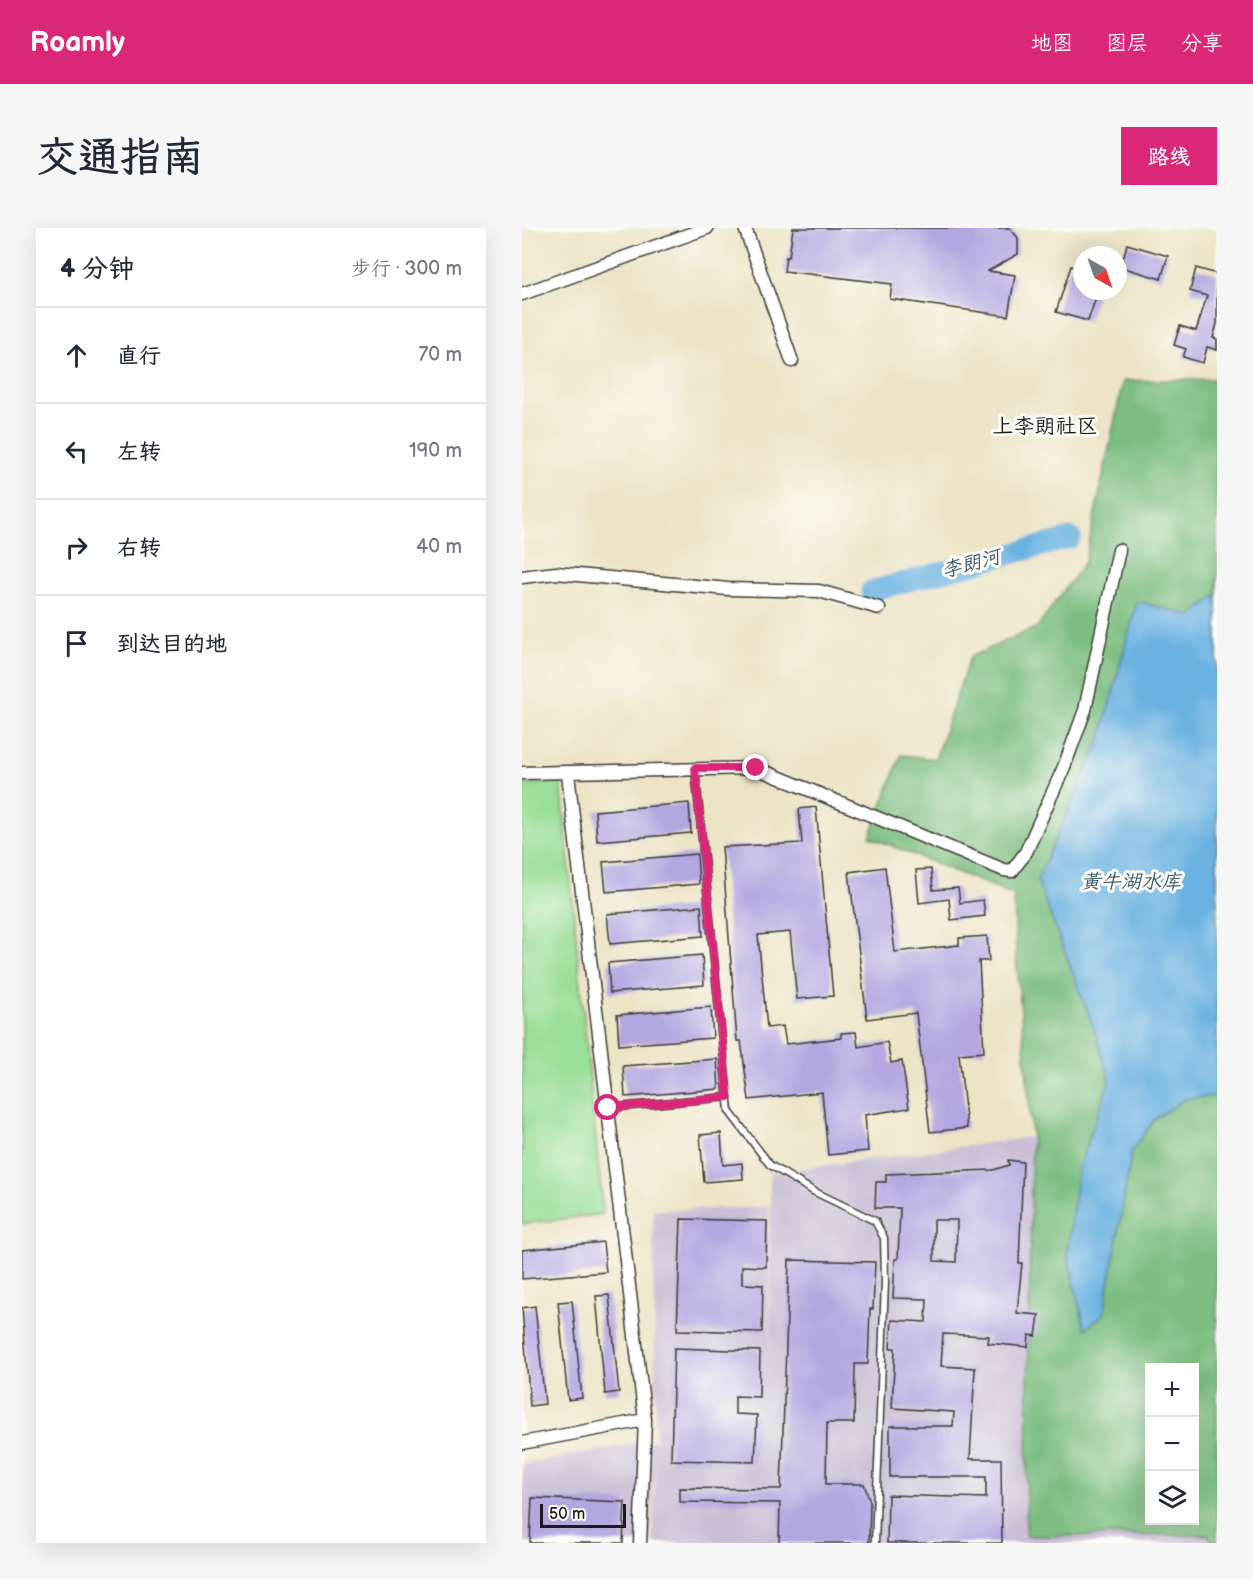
<!DOCTYPE html>
<html lang="zh">
<head>
<meta charset="utf-8">
<style>
  :root { --surface:#fff; --page:#f6f6f7; --text:#1f2937; --muted:#747a83; --line:#e0e1e3; --accent:#db2777 }
  body { margin:0; font-family:"Balsamiq Sans","LXGW WenKai TC",sans-serif; background:var(--page); color:var(--text) }
  .controls { position:absolute; right:18px; bottom:18px; display:grid; overflow:hidden; border-radius:0px; box-shadow:0 6px 24px #0002 }
  .controls button { width:54px; height:54px; display:grid; place-items:center; padding:0; border:0; border-bottom:2px solid var(--line); background:var(--surface); color:var(--text); font:30px sans-serif }
  .compass { position:absolute; left:551px; top:18px; width:54px; height:54px; border-radius:50%; background:var(--surface); box-shadow:0 6px 24px #0002; rotate:140deg }
  .scale { position:absolute; left:18px; bottom:15px; width:86px; box-sizing:border-box; padding-left:6px; border:3px solid #1c1c1c; border-top:0; font-size:16px; line-height:21px; white-space:nowrap; color:#1c1c1c; -webkit-text-stroke:4px #fdfcf7; paint-order:stroke }
  .stop { position:absolute; width:18px; height:18px; margin:-14px; border:4px solid #db2777; border-radius:50%; background:#fff }
  .stop.end { background:#db2777; border-color:#fff; box-shadow:0 2px 6px #0008 }
  .list { margin:0; padding:0; list-style:none }
  h2 { display:flex; justify-content:space-between; align-items:center; height:78px; margin:0; padding:0 24px; font-size:26px }
  h2 small { font-size:20px; font-weight:400; color:var(--muted) }
  .list li { display:grid; grid-template-columns:39px 1fr auto; gap:18px; align-items:center; box-sizing:border-box; height:96px; padding:0 24px; border-top:2px solid var(--line) }
  .list b { display:block; font-size:22px; white-space:nowrap }
  .list em { font-size:20px; font-style:normal; color:var(--muted) }
  .icon { flex:none; width:33px; height:33px; fill:none; stroke:currentColor; stroke-width:2; stroke-linecap:round; stroke-linejoin:round }
  .map { position:relative; flex:none; width:695px; height:1315px; overflow:hidden; border-radius:0px }
  header { display:flex; align-items:center; gap:36px; box-sizing:border-box; height:84px; padding:0 30px; background:var(--accent); color:#fff }
  header strong { font-size:28px }
  nav { display:flex; gap:33px; margin-inline-start:auto; font-size:21px }
  .intro { display:flex; align-items:center; justify-content:space-between; box-sizing:border-box; height:144px; padding:0 36px }
  h1 { margin:0; font-size:42px }
  .button { padding:15px 27px; border-radius:0px; background:var(--accent); color:#fff; font-size:21px; font-weight:700 }
  main { display:flex; gap:36px; padding:0 36px }
  aside { flex:1; background:var(--surface); border-radius:0px; box-shadow:0 6px 24px #0002 }
  .map>svg:first-child { display:block }
  .industrial { fill:#cabfd6 }
  .green { fill:#9adf97; stroke:#5b7e5a; stroke-width:1.5 }
  .forest { fill:#7bbe80; stroke:#4c6d4e; stroke-width:1.5; fill-rule:evenodd }
  .water { fill:#6bb2e2; stroke:#44677f; stroke-width:1.5 }
  .lines { fill:none; stroke-linecap:round; stroke-linejoin:round }
  .river { stroke:#6bb2e2; stroke-width:21 }
  .building { fill:#b3a6e1; fill-rule:evenodd }
  .lane-casing { stroke:#3b3a36; stroke-width:9 }
  .street-casing { stroke:#3b3a36; stroke-width:15 }
  .lane { stroke:#fff; stroke-width:6 }
  .street { stroke:#fff; stroke-width:12 }
  .route { stroke:#db2777; stroke-width:8 }
  .labels { text-anchor:middle; dominant-baseline:central; stroke-width:6; stroke-linejoin:round; paint-order:stroke }
  .water-label { font-size:20px; font-style:italic; fill:#3c586b; stroke:#fdfcf7 }
  .quarter-label { font-size:21px; fill:#1c1c1c; stroke:#fdfcf7 }
</style>
</head>
<body>
<header>
<strong>Roamly</strong>
<nav><a>地图</a><a>图层</a><a>分享</a></nav>
</header>
<div class="intro"><h1>交通指南</h1><a class="button">路线</a></div>
<main>
<aside>
<h2>4 分钟<small>步行 · 300 m</small></h2>
<ul class="list">
<li><svg class="icon" aria-label="ahead" viewBox="0 0 24 24"><path d="M12 20V5M6 11l6-6 6 6"/></svg><div><b>直行</b></div><em>70 m</em></li>
<li><svg class="icon" aria-label="left" viewBox="0 0 24 24"><path d="M17 20v-9H6M10 6l-5 5 5 5"/></svg><div><b>左转</b></div><em>190 m</em></li>
<li><svg class="icon" aria-label="right" viewBox="0 0 24 24"><path d="M7 20v-9h11M14 6l5 5-5 5"/></svg><div><b>右转</b></div><em>40 m</em></li>
<li><svg class="icon" aria-label="arrive" viewBox="0 0 24 24"><path d="M6 21V4h12l-3 4 3 4H6"/></svg><div><b>到达目的地</b></div></li>
</ul>
</aside>
<div class="map">
<svg width="695" height="1315" viewBox="0 0 695 1315">
  <rect width="100%" height="100%" fill="#fdfcf7"/>
  <filter id="ink" filterUnits="userSpaceOnUse"><feTurbulence type="fractalNoise" baseFrequency=".0167" numOctaves="2"/><feDisplacementMap in="SourceGraphic" scale="12" xChannelSelector="R" yChannelSelector="G"/><feConvolveMatrix kernelMatrix="1 2 1 2 8 2 1 2 1" color-interpolation-filters="sRGB"/></filter>
  <filter id="wash" filterUnits="userSpaceOnUse"><feTurbulence type="fractalNoise" baseFrequency=".008" numOctaves="4" result="noise"/><feDisplacementMap in="SourceGraphic" scale="24" xChannelSelector="R" yChannelSelector="G"/><feGaussianBlur stdDeviation="1.35" result="paint"/><feColorMatrix in="noise" values="0 0 0 0 0 0 0 0 0 0 0 0 0 0 0 0 0 1.4 0 .05"/><feComposite in="paint" operator="in"/></filter>
  <g filter="url(#wash)">
    <rect width="100%" height="100%" fill="#ede4c6"/>
    <path class="industrial" d="M510 909 504 1308 688 1307 690 1315H131L134 1224 128 1315H0V1237L134 1212 131 982 246 979 248 1161V945Z"/>
    <path class="green" d="M39 554 81 986 0 996V557Z"/>
    <path class="forest" d="M695 151V1315H690L687 1307 504 1308 510 909 494 727 492 667 348 609 379 527 413 531 448 429 515 399 563 334 601 153ZM628 1140H672V1292H628Z"/>
    <path class="water" d="M695 366V870L690 868 663 871 633 891 610 923 582 1086 563 1101 545 1026 556 942 588 851 570 795 515 652 578 512 615 373 669 388Z"/>
    <g class="lines">
      <path class="river" d="M349 363 549 310"/>
    </g>
    <g id="blocks">
      <path class="building" d="M271 0H488L496 10V26L466 43 493 47 486 88 368 71 370 56 262 43 264 29H267Z
        M605 16 646 28 639 51 599 39Z
        M549 38 560 41V63H576L566 93 534 84Z
        M674 40 695 46V96L691 110 695 111V122L685 119 681 135 661 129 664 121 652 117 658 98 674 103 685 68 668 63Z
        M167 575 169 605 75 613 73 583Z
        M294 579 311 768 275 771 268 704 236 707 245 800 261 798 264 816 319 810V805L334 804 336 819 365 814 369 835 380 833 387 880 343 887 346 923 306 927 300 864 227 872 219 813H215L200 619 280 615 277 581Z
        M175 626 177 656 84 664 81 634Z
        M363 639 373 724 437 717V710L465 708 467 733H457L462 824 437 826 445 900 408 904 394 785 345 791 327 644Z
        M409 641 411 662 436 660 438 675 461 672 463 688 429 692 427 671 397 675 394 642Z
        M179 678 181 708 88 716 85 686Z
        M180 727 182 757 88 765 86 735Z
        M189 779 191 810 97 817 95 787Z
        M195 831 197 861 103 869 101 838Z
        M199 905 201 937 220 935 221 951 182 954 178 907Z
        M486 932 501 934 497 1035H500L495 1085 517 1087 514 1108 507 1107 506 1119 466 1115 467 1108 421 1106 419 1138 453 1140 448 1231H479L480 1315H365L366 1267 464 1270V1249H368V1198H431L432 1184 370 1180 373 1120H368L370 1092 404 1094 405 1071 371 1070 373 1031H376L378 980H353L354 954H364V946L471 942 487 937ZM412 992H435L434 1034 412 1033Z
        M159 991 245 993 244 1039 220 1038V1056L241 1057 240 1104 155 1102Z
        M81 1014 84 1044 0 1051V1022Z
        M267 1032 353 1034 351 1081H348L346 1136H333L332 1195H305L304 1256H342L348 1273 347 1315H257L258 1275 158 1274V1260L259 1261Z
        M87 1067 97 1164 83 1166 74 1068Z
        M50 1073 60 1170 46 1172 36 1074Z
        M13 1078 23 1176 8 1178 0 1080Z
        M152 1120 238 1123 237 1169 213 1168V1186L235 1187 233 1234 149 1232Z
        M10 1270 103 1274 101 1315H8Z"/>
    </g>
  </g>
  <g filter="url(#ink)">
    <use href="#blocks" fill-opacity="0" stroke="#3b3a36" stroke-width="1.5"/>
    <g class="lines">
      <g class="lane-casing">
        <path id="lane" d="M173 541 207 883 248 937 291 963 353 993 362 1010 363 1054 353 1315
          M86 880 206 869"/>
      </g>
      <g class="street-casing">
        <path id="street" d="M223 0 270 133
          M0 66 185 0
          M0 349 34 345 206 361 297 363 357 380
          M0 545 234 540 482 642 490 643 504 624 542 539 563 482 597 322
          M46 546 123 1192 118 1315
          M0 1215 123 1192"/>
      </g>
      <use href="#lane" class="lane"/>
      <use href="#street" class="street"/>
    </g>
  </g>
  <g class="lines" filter="url(#ink)">
    <path class="route" d="M86 880 206 869 173 540H234"/>
  </g>
  <g class="labels">
    <g class="water-label">
      <text transform="translate(449 336) rotate(-15)">李朗河</text>
      <text x="609" y="654">黄牛湖水库</text>
    </g>
    <g class="quarter-label">
      <text x="523" y="198">上李朗社区</text>
    </g>
  </g>
</svg>
<div class="controls">
<button>+</button>
<button>−</button>
<button><svg class="icon" aria-label="layers" viewBox="0 0 24 24"><path d="M12 4l9 5-9 5-9-5zM3 14l9 5 9-5"/></svg></button>
</div>
<svg class="compass" viewBox="-18 -18 36 36"><path d="M0-13l5 13h-10z" fill="#e53935"/><path d="M0 13l5-13h-10z" fill="#747a83"/></svg>
<div class="scale">50 m</div>
<div class="stop" style="left:86px;top:880px"></div>
<div class="stop end" style="left:234px;top:540px"></div>
</div>
</main>
</body>
</html>
